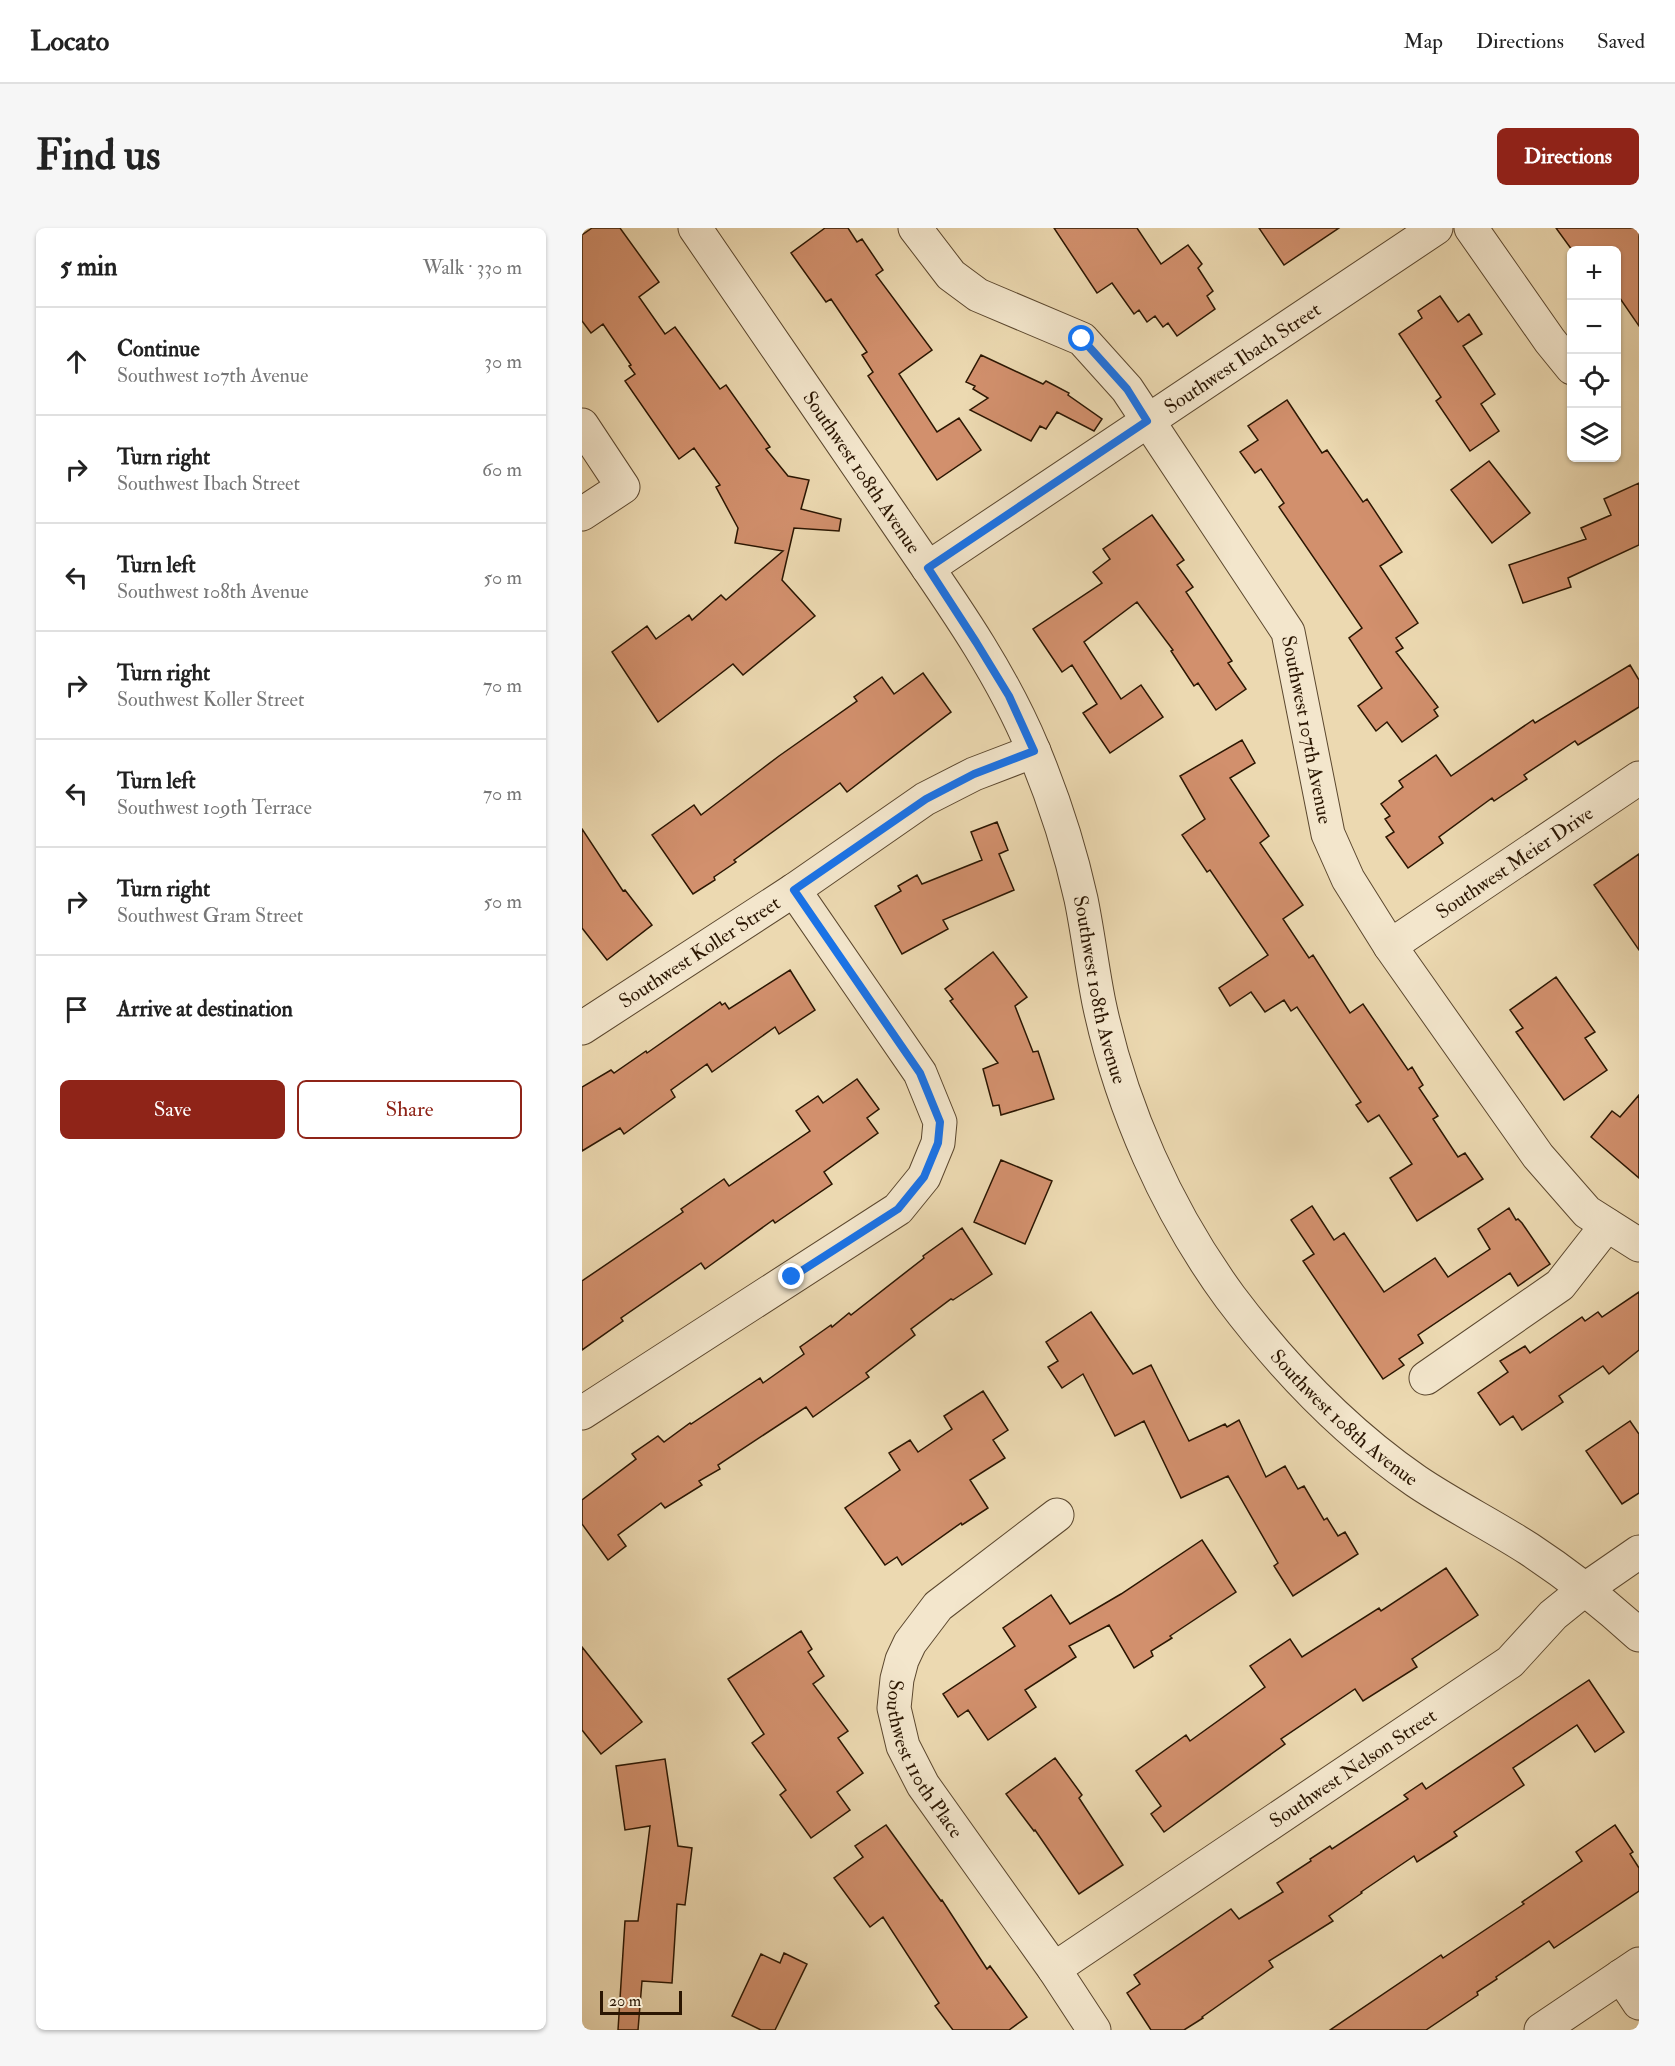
<!DOCTYPE html>
<html lang="en">
<head>
<meta charset="utf-8">
<style>
  :root { --surface:#fff; --page:#f6f6f6; --text:#222; --muted:#767676; --line:#e0e0e0; --accent:#8f2418 }
  body { margin:0; font-family:"IM FELL Double Pica",serif; background:var(--page); color:var(--text) }
  .controls { position:absolute; right:18px; top:18px; display:grid; overflow:hidden; border-radius:9px; box-shadow:0 2px 4px #0004 }
  .controls button { width:54px; height:54px; display:grid; place-items:center; padding:0; border:0; border-bottom:2px solid var(--line); background:var(--surface); color:var(--text); font:30px sans-serif }
  .scale { position:absolute; left:18px; bottom:15px; width:82px; box-sizing:border-box; padding-left:6px; border:3px solid #2b1602; border-top:0; font-size:16px; line-height:21px; white-space:nowrap; color:#2b1602; -webkit-text-stroke:4px #f3e6cc; paint-order:stroke }
  .stop { position:absolute; width:18px; height:18px; margin:-14px; border:4px solid #1a73e8; border-radius:50%; background:#fff }
  .stop.end { background:#1a73e8; border-color:#fff; box-shadow:0 2px 6px #0008 }
  .list { margin:0; padding:0; list-style:none }
  h2 { display:flex; justify-content:space-between; align-items:center; height:78px; margin:0; padding:0 24px; font-size:26px }
  h2 small { font-size:20px; font-weight:400; color:var(--muted) }
  .list li { display:grid; grid-template-columns:39px 1fr auto; gap:18px; align-items:center; box-sizing:border-box; height:108px; padding:0 24px; border-top:2px solid var(--line) }
  .list b { display:block; font-size:22px; white-space:nowrap }
  .list p { margin:0; font-size:20px; white-space:nowrap; color:var(--muted) }
  .list em { font-size:20px; font-style:normal; color:var(--muted) }
  .actions { display:flex; gap:12px; padding:18px 24px }
  .actions a { flex:1; padding:14px 0; border:2px solid var(--accent); border-radius:9px; text-align:center; font-size:21px; color:var(--accent) }
  .actions .main { background:var(--accent); color:#fff }
  .icon { flex:none; width:33px; height:33px; fill:none; stroke:currentColor; stroke-width:2; stroke-linecap:round; stroke-linejoin:round }
  .map { position:relative; flex:none; width:1057px; height:1802px; overflow:hidden; border-radius:9px }
  header { display:flex; align-items:center; gap:36px; box-sizing:border-box; height:84px; padding:0 30px; background:var(--surface); border-bottom:2px solid var(--line) }
  header strong { font-size:28px }
  nav { display:flex; gap:33px; margin-inline-start:auto; font-size:21px }
  .intro { display:flex; align-items:center; justify-content:space-between; box-sizing:border-box; height:144px; padding:0 36px }
  h1 { margin:0; font-size:42px }
  .button { padding:15px 27px; border-radius:9px; background:var(--accent); color:#fff; font-size:21px; font-weight:700 }
  main { display:flex; gap:36px; padding:0 36px }
  aside { flex:1; background:var(--surface); border-radius:9px; box-shadow:0 2px 4px #0004 }
  .map>svg:first-child { display:block }
  .building { fill:#d2906d; stroke:#2b1602; stroke-width:1.5 }
  .lines { fill:none; stroke-linecap:round; stroke-linejoin:round }
  .minor-casing { stroke:#5b472e; stroke-width:35 }
  .minor { stroke:#f3e6cc; stroke-width:33 }
  .route { stroke:#1a73e8; stroke-width:8 }
  .labels { text-anchor:middle; dominant-baseline:central; stroke-width:6; stroke-linejoin:round; paint-order:stroke }
  .street-label { font-size:20px; fill:#2b1602; stroke:#f3e6cc }
</style>
</head>
<body>
<header>
<strong>Locato</strong>
<nav><a>Map</a><a>Directions</a><a>Saved</a></nav>
</header>
<div class="intro"><h1>Find us</h1><a class="button">Directions</a></div>
<main>
<aside>
<h2>5 min<small>Walk · 330 m</small></h2>
<ul class="list">
<li><svg class="icon" aria-label="ahead" viewBox="0 0 24 24"><path d="M12 20V5M6 11l6-6 6 6"/></svg><div><b>Continue</b><p>Southwest 107th Avenue</p></div><em>30 m</em></li>
<li><svg class="icon" aria-label="right" viewBox="0 0 24 24"><path d="M7 20v-9h11M14 6l5 5-5 5"/></svg><div><b>Turn right</b><p>Southwest Ibach Street</p></div><em>60 m</em></li>
<li><svg class="icon" aria-label="left" viewBox="0 0 24 24"><path d="M17 20v-9H6M10 6l-5 5 5 5"/></svg><div><b>Turn left</b><p>Southwest 108th Avenue</p></div><em>50 m</em></li>
<li><svg class="icon" aria-label="right" viewBox="0 0 24 24"><path d="M7 20v-9h11M14 6l5 5-5 5"/></svg><div><b>Turn right</b><p>Southwest Koller Street</p></div><em>70 m</em></li>
<li><svg class="icon" aria-label="left" viewBox="0 0 24 24"><path d="M17 20v-9H6M10 6l-5 5 5 5"/></svg><div><b>Turn left</b><p>Southwest 109th Terrace</p></div><em>70 m</em></li>
<li><svg class="icon" aria-label="right" viewBox="0 0 24 24"><path d="M7 20v-9h11M14 6l5 5-5 5"/></svg><div><b>Turn right</b><p>Southwest Gram Street</p></div><em>50 m</em></li>
<li><svg class="icon" aria-label="arrive" viewBox="0 0 24 24"><path d="M6 21V4h12l-3 4 3 4H6"/></svg><div><b>Arrive at destination</b></div></li>
</ul>
<div class="actions"><a class="main">Save</a><a>Share</a></div>
</aside>
<div class="map">
<svg width="1057" height="1802" viewBox="0 0 1057 1802">
  <rect width="100%" height="100%" fill="#ecd9b1"/>
  <filter id="stains"><feTurbulence type="fractalNoise" baseFrequency=".00333" numOctaves="4"/><feColorMatrix values="0 0 0 0 .2 0 0 0 0 .09 0 0 0 0 .02 0 0 0 .5 -.17"/></filter>
  <radialGradient id="worn" r=".72"><stop offset=".6" stop-color="#630" stop-opacity="0"/><stop offset="1" stop-color="#630" stop-opacity=".3"/></radialGradient>
  <path class="building" d="M10 0H38L77 54 57 69 83 106 93 99 138 161 144 157 188 219 184 221 206 248 227 252 219 281 259 291 257 303 212 300 200 352 233 388 161 447 151 436 76 494 30 424 65 398 74 411 107 387 110 392 139 367 144 372 201 323 153 315 156 300 134 259 138 257 112 220 97 231 43 153 53 146 47 138 49 137 21 96 9 105 0 93V7Z
    M243 0H266L275 14 280 11 301 42 294 47 350 122 317 146 355 204 377 190 399 222 355 252 286 148 291 144 280 127 285 124 249 71 244 74 209 25Z
    M472 0H555L579 36 606 17 620 36 616 40 631 63 625 68 633 81 595 108 586 95 581 99 573 88 565 94 557 82 552 86 530 55 515 65Z
    M677 0H757L702 37Z
    M974 0H1057V98L1035 66V22H990Z
    M858 68 876 94 887 86 900 106 881 118 913 166 899 176 917 203 888 223 854 173 859 169 817 106 840 90 836 83Z
    M399 127 461 156 464 153 487 165 486 167 520 191 512 203 475 184 464 201 458 198 449 213 388 182 406 170 391 161 393 158 384 154Z
    M705 172 740 225 745 222 781 274 785 271 820 324 798 338 836 395 814 410 821 420 814 424 856 479 852 482 856 488 820 514 805 494 794 503 776 478 800 460 767 410 780 400 697 279 702 275 679 241 673 245 658 224 676 212 666 198Z
    M907 233 948 285 910 315 869 262Z
    M1057 255V317L986 350 989 359 941 375 927 337 1004 311 999 300 1029 287 1022 271Z
    M570 287 602 332 595 337 611 359 604 364 650 433 646 435 664 461 634 482 616 455 612 458 589 423 591 422 555 374 502 414 539 471 559 457 581 489 528 525 501 485 515 476 490 437 480 444 451 401 520 355 511 344 528 331 521 321Z
    M1048 437 1057 452V479L996 517 993 513 942 547 945 551 912 573 910 570 857 609 861 615 826 640 804 609 812 604 803 591 808 588 799 576 821 559 817 553 854 527 869 548 951 492 953 495Z
    M341 445 369 484 265 564 258 555 152 632 154 634 132 649 133 652 111 666 70 607 112 577 119 587 197 528 275 473 272 469 300 449 312 466Z
    M660 512 673 535 648 550 687 608 678 615 721 677 701 691 727 730 731 727 768 785 781 776 826 842 830 839 841 857 837 860 856 888 851 891 876 929 883 925 901 951 835 993 808 950 830 936 797 887 786 894 774 877 779 874 715 779 709 783 702 772 683 784 669 764 648 778 637 760 686 727 628 642 625 644 600 607 623 591 598 548Z
    M415 594 426 622 417 626 432 662 361 692 366 701 320 726 293 678 319 663 316 658 335 647 340 656 400 632 389 604Z
    M0 601 41 663 43 662 70 697 25 732 0 700Z
    M1057 626V722L1012 657Z
    M411 724 445 769 433 778 451 824 456 823 472 871 419 887 417 877 411 878 401 841 416 835 368 773 371 771 363 761Z
    M208 742 233 782 197 806 193 799 130 844 125 836 89 862 93 869 42 906 38 900 0 923V859L29 842 32 845 64 823 65 825 138 774 140 777 143 775 147 781Z
    M974 749 1013 804 1003 810 1025 842 982 872 934 804 941 800 928 782Z
    M275 851 297 881 285 890 296 905 242 944 250 956 193 995 191 992 123 1041 119 1035 39 1090 41 1093 0 1122V1053L101 984 99 981 142 951 147 958 228 903 214 883 236 868 241 875Z
    M1057 867V950L1009 909 1030 883 1038 889Z
    M419 932 470 953 443 1016 392 994Z
    M730 978 752 1012 762 1005 802 1064 853 1030 866 1049 908 1021 896 1001 927 980 934 992 936 991 940 995 968 1036 936 1058 928 1045 836 1107 841 1115 817 1131 822 1137 801 1151 721 1033 732 1026 709 992Z
    M380 1000 410 1046 371 1072 369 1071 329 1101 333 1107 284 1145 287 1149 231 1189 224 1179 136 1237 138 1241 117 1253 120 1257 83 1280 79 1275 36 1307 44 1318 26 1332 0 1296V1272L54 1231 50 1226 76 1208 82 1214 108 1195 109 1196 178 1150 181 1155 222 1126 218 1119 249 1097 250 1099 267 1085 269 1087 342 1030 341 1028Z
    M1057 1064V1122L1027 1146 1021 1138 977 1168 981 1174 940 1202 931 1188 918 1197 896 1165 926 1144 918 1133 943 1118 948 1125 1000 1089 1003 1093 1016 1084 1020 1089Z
    M509 1084 551 1146 569 1137 607 1213 643 1196 645 1199 657 1192 684 1249 703 1238 716 1261 722 1258 742 1292 745 1290 756 1308 763 1304 776 1326 711 1368 692 1338 696 1335 646 1248 599 1270 562 1193 533 1208 501 1146 480 1160 466 1139 476 1133 464 1114Z
    M401 1163 426 1202 411 1212 423 1230 388 1252 406 1280 380 1297 379 1295 320 1337 315 1329 303 1337 263 1280 318 1242 307 1225 328 1212 336 1224 370 1201 362 1188Z
    M1048 1193 1057 1206V1265L1040 1276 1004 1223Z
    M620 1312 654 1364 588 1408 590 1410 569 1423 571 1428 552 1440 527 1397 487 1418 494 1429 443 1462 454 1479 406 1512 386 1482 376 1489 361 1466 433 1418 421 1400 469 1367 488 1396 539 1366Z
    M864 1340 896 1387 830 1431 835 1439 781 1473 773 1461 699 1511 703 1516 582 1604 569 1586 579 1578 554 1543 604 1507 608 1513 683 1459 668 1438 708 1411 720 1429 797 1380 799 1383Z
    M219 1403 230 1421 226 1424 242 1448 231 1456 266 1503 256 1510 281 1545 255 1564 268 1582 229 1610 198 1567 204 1562 170 1515 182 1506 146 1451Z
    M0 1419 60 1494 19 1526 0 1502Z
    M1007 1452 1042 1504 1013 1524 995 1497 931 1540 942 1557 872 1604 875 1608 858 1619 835 1634 832 1628 779 1664 780 1665 747 1688 751 1693 687 1733 691 1739 620 1789 621 1790 602 1802H569L545 1765 558 1756 552 1747 649 1681 657 1691 701 1664 695 1655 729 1633 728 1631 748 1618 750 1621 826 1571 822 1567 840 1555 844 1561Z
    M473 1530 500 1567 497 1570 541 1637 497 1666 453 1602 452 1603 424 1566Z
    M83 1531 96 1618 110 1620 103 1677 95 1676 90 1755 60 1753 56 1802H36L43 1693H56L68 1598 43 1602 34 1538Z
    M304 1597 359 1673 360 1672 405 1741 408 1738 445 1789 427 1802H371L353 1778 357 1775 301 1689 288 1699 252 1650 281 1629 273 1618Z
    M1033 1597 1051 1624 1048 1626 1057 1640V1663L972 1720 967 1713 914 1749 915 1751 895 1764 896 1767 844 1802H748L859 1727 861 1730 942 1676 940 1674 1000 1633 994 1624Z
    M202 1725 225 1736 193 1802H179L150 1788 179 1726 198 1735Z"/>
  <g class="lines">
    <g class="minor-casing">
      <g id="minor">
        <path id="s1" d="M113 0C179 96 245 193 311 289 362 364 416 437 451 521 471 569 488 621 499 671 506 705 510 740 517 775 539 879 585 983 648 1069 700 1138 763 1204 834 1253 871 1278 910 1297 947 1321 985 1346 1023 1376 1057 1407"/>
        <path id="s2" d="M333 0 369 47 396 67 500 111 545 161 706 404 746 606 766 651 808 718 956 928 1005 984 1057 1017"/>
        <path d="M889 0 968 113 990 140"/>
        <path d="M0 197 41 259 0 286"/>
        <path id="s3" d="M346 340 854 0"/>
        <path id="s4" d="M808 718 1057 550"/>
        <path id="s5" d="M0 800 212 662 343 571 392 546 452 523"/>
        <path d="M844 1150 978 1057 1025 997"/>
        <path d="M0 1185 316 981 342 949 356 915 358 894 338 845 212 662"/>
        <path id="s6" d="M475 1287 356 1378 328 1415 320 1432 315 1451 312 1480 321 1518 341 1557 472 1741 512 1802"/>
        <path id="s7" d="M472 1741 928 1434 971 1387 1002 1362 1057 1324"/>
        <path d="M1039 1748 1057 1775"/>
        <path d="M959 1802 1057 1736"/>
      </g>
    </g>
    <use href="#minor" class="minor"/>
  </g>
  <g class="lines">
    <path class="route" d="M210 1049 316 981 342 949 356 915 358 894 338 845 212 662 344 571 392 546 452 523 427 468 394 414 346 340 565 193 545 161 500 111"/>
  </g>
  <g class="labels">
    <g class="street-label">
      <text stroke="none"><textPath href="#s3" startOffset="378">Southwest Ibach Street</textPath></text>
      <text stroke="none"><textPath href="#s1" startOffset="296">Southwest 108th Avenue</textPath></text>
      <text stroke="none"><textPath href="#s2" startOffset="664">Southwest 107th Avenue</textPath></text>
      <text stroke="none"><textPath href="#s4" startOffset="150">Southwest Meier Drive</textPath></text>
      <text stroke="none"><textPath href="#s5" startOffset="140">Southwest Koller Street</textPath></text>
      <text stroke="none"><textPath href="#s1" startOffset="872">Southwest 108th Avenue</textPath></text>
      <text stroke="none"><textPath href="#s1" startOffset="1376">Southwest 108th Avenue</textPath></text>
      <text stroke="none"><textPath href="#s6" startOffset="322">Southwest 110th Place</textPath></text>
      <text stroke="none"><textPath href="#s7" startOffset="360">Southwest Nelson Street</textPath></text>
    </g>
  </g>
  <rect width="100%" height="100%" filter="url(#stains)"/>
  <rect width="100%" height="100%" fill="url(#worn)"/>
</svg>
<div class="controls">
<button>+</button>
<button>−</button>
<button><svg class="icon" aria-label="locate" viewBox="0 0 24 24"><circle cx="12" cy="12" r="6"/><path d="M12 2v4M12 18v4M2 12h4M18 12h4"/></svg></button>
<button><svg class="icon" aria-label="layers" viewBox="0 0 24 24"><path d="M12 4l9 5-9 5-9-5zM3 14l9 5 9-5"/></svg></button>
</div>
<div class="scale">20 m</div>
<div class="stop" style="left:500px;top:111px"></div>
<div class="stop end" style="left:210px;top:1049px"></div>
</div>
</main>
</body>
</html>
